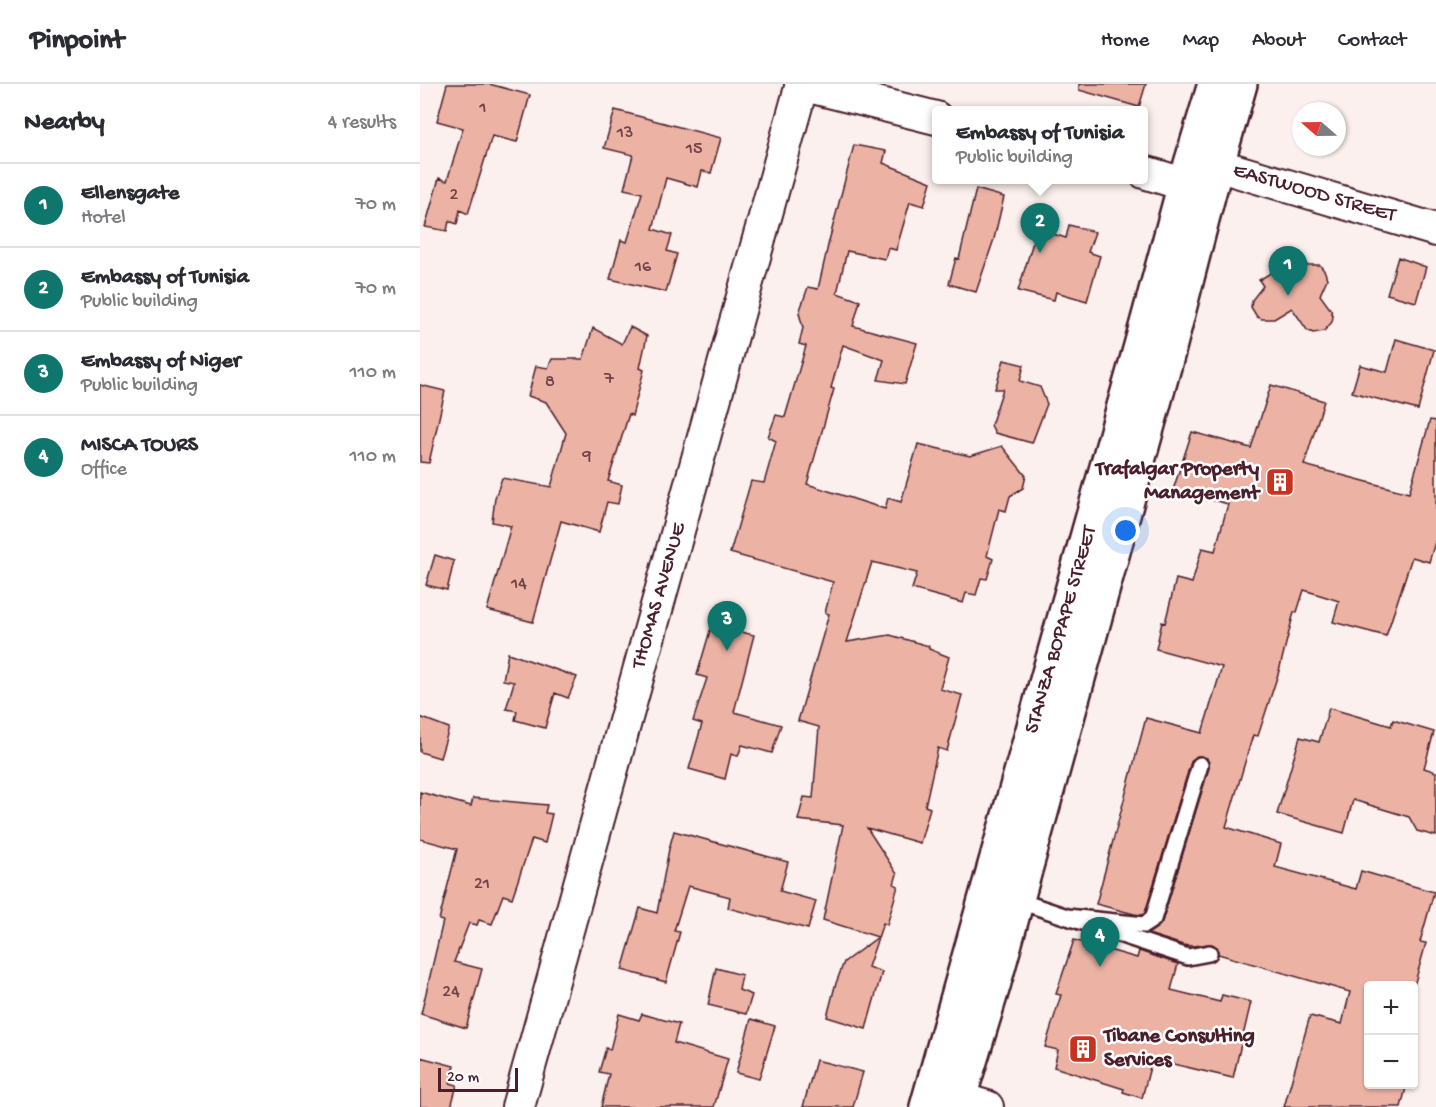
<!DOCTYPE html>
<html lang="en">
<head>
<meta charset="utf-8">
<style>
  :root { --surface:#fff; --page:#f2f2f3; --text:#2b2b33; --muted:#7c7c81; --line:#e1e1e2; --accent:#0f766e }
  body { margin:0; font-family:"Gochi Hand",sans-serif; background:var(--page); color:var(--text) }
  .controls { position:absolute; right:18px; bottom:18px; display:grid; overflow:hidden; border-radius:6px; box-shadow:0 2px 4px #0004 }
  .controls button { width:54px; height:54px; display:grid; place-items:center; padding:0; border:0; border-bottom:2px solid var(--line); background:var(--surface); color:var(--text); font:30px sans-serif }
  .compass { position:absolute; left:872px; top:18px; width:54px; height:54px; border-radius:50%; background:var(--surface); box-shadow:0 2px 4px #0004; rotate:290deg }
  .scale { position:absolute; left:18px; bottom:15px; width:80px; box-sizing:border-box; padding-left:6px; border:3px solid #4a1f2b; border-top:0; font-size:16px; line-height:21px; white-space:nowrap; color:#4a1f2b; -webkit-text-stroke:4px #fff; paint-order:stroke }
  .you { position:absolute; left:706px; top:447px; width:21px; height:21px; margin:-15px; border:4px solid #fff; border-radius:50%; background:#1a73e8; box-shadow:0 0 0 9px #1a73e833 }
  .badge { display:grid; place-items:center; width:39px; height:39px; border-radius:50%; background:var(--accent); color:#fff; font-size:20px; font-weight:700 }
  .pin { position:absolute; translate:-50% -50px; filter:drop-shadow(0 2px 3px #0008) }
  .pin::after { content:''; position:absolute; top:32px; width:21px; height:18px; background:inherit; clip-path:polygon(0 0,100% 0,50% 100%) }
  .popup { position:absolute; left:512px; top:22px; width:216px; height:78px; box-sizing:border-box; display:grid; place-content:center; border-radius:6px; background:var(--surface); filter:drop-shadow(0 2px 4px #0005); font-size:20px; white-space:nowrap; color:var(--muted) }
  .popup b { font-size:22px; color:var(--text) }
  .popup::after { content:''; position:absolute; left:50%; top:100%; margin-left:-12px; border:12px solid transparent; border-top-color:var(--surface) }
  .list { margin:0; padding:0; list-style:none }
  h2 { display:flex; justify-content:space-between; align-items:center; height:78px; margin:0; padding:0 24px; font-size:26px }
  h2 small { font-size:20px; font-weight:400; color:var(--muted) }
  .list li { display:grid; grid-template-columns:39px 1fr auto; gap:18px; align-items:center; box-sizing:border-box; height:84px; padding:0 24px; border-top:2px solid var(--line) }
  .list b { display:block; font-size:22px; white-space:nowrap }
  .list p { margin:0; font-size:20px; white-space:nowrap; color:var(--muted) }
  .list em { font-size:20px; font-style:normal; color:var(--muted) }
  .map { position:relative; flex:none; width:1016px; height:1023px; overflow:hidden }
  header { display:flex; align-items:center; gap:36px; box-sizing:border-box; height:84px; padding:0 30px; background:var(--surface); border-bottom:2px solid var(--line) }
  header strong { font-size:28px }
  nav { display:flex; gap:33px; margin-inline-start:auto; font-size:21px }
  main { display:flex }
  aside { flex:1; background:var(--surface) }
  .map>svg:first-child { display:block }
  .building { fill:#ecb3a5; stroke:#4a1f2b; stroke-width:1.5 }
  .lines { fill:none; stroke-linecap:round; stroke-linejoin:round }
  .service-casing { stroke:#4a1f2b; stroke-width:20 }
  .minor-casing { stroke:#4a1f2b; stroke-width:36 }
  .secondary-casing { stroke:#4a1f2b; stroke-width:38 }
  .service { stroke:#fff; stroke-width:15 }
  .minor { stroke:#fff; stroke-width:32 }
  .secondary { stroke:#fff; stroke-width:33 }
  .labels { text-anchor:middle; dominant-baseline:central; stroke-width:5; stroke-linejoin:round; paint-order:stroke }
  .number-label { font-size:18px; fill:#72444a }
  .street-label { font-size:21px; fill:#4a1f2b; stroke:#fff }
  .poi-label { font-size:21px; font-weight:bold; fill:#4a1f2b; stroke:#fff; text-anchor:end }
</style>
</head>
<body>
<header>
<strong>Pinpoint</strong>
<nav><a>Home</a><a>Map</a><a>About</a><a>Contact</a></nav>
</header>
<main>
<aside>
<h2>Nearby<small>4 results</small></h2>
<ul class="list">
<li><span class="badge">1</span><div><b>Ellensgate</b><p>Hotel</p></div><em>70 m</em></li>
<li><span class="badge">2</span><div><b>Embassy of Tunisia</b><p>Public building</p></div><em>70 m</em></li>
<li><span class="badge">3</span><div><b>Embassy of Niger</b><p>Public building</p></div><em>110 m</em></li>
<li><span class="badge">4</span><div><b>MISCA TOURS</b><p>Office</p></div><em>110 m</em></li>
</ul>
</aside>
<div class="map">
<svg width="1016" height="1023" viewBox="0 0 1016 1023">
  <rect width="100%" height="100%" fill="#fbf0ed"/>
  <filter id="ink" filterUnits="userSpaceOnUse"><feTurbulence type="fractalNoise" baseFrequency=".0167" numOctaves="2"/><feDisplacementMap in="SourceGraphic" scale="12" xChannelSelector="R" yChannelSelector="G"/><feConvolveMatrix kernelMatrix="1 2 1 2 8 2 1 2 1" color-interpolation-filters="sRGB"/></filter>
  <g filter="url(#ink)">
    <path class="building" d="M27 0H69L110 11 97 58 72 52 48 130 40 126 37 140 29 137 27 147 5 143 19 94 27 97 43 44 17 37Z
      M659 0H726L719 23 659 6Z
      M195 26 301 54 291 89 282 87 278 103 246 94 233 145 252 151 247 167 257 170 246 208 190 195 201 156 207 158 222 109 204 105 213 71 184 64Z
      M434 61 466 67 463 79 511 98 504 122 490 118 476 166 468 164 465 175 427 167 417 209 440 217 433 242 497 259 485 300 458 296 464 276 423 261 411 304 414 305 387 400 465 425 468 414 481 418 498 360 550 372 582 362 606 392 603 404 590 412 586 427 579 425 567 472 573 475 567 495 561 494 556 511 546 509 543 519 492 505 497 489 452 478 427 558 470 551 509 562V565L529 573 520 605 542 611 527 667 518 664 505 722 510 724 500 759 447 744 477 790 474 800 478 802 467 841 463 839 448 883 462 888 446 945 407 933 415 902 424 878 458 853 403 836 423 741 378 736 384 713 393 714 399 643 378 637 409 530 405 529 413 498 310 469 331 397 344 399 356 357 348 353 356 331 365 333 386 262 379 260 383 244 379 229 388 203 398 205 409 157Z
      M556 105 584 113 574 155 556 208 529 200 536 174 539 175Z
      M649 141 675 148 668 168 680 172 667 217 636 208 634 216 598 207 617 145 646 154Z
      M978 173 1006 183 996 218 967 210Z
      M872 176 875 181H900L905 188 907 195 900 211 911 226 913 232 912 238 904 247 893 249 887 246 872 224 854 235H842L837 233 831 223 832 216 843 202 839 196Z
      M210 243 227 252 220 284 224 286 212 332 209 330 188 397 202 401 198 420 187 418 179 448 141 437 113 538 67 526 91 442 72 438 75 414 82 394 131 403 146 349 126 318 108 312 116 282 128 284 132 275H163L173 244 202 260Z
      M976 255 1014 266 998 326 932 308 940 281 967 288Z
      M584 276 604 281 600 297 620 303 627 320 612 359 575 349 571 341 583 305H575Z
      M0 301 25 307 9 379 0 378Z
      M851 301 904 317 884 381 989 409 1010 336 1016 337V455L1009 478 992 473 966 552 913 538 919 517 884 506 877 528H874L859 587 838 652 833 651 806 743 861 760 855 783 936 805 941 787 1014 808 1000 858 1006 859 994 902H948V1000H987L981 1023H864L890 932 922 940 930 908 798 870 797 863 792 860 772 862 763 861 728 850 738 843 742 838 789 684 787 674 777 672 771 678 725 829 722 831 714 830 676 820 726 634 782 649 802 583 736 565 742 538 745 539 756 495 772 499 782 464 795 467 808 420 753 406 772 348 831 364Z
      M15 471 34 477 27 506 6 501Z
      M294 533 318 539 316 547 334 551 314 628 361 641 352 669 322 661 318 672 311 670 305 695 269 685 282 640 273 637 287 594 277 591Z
      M88 569 157 593 148 614 135 609 125 644 95 636 97 627 86 625 94 598 83 596Z
      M909 624 971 642 973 636 1014 648 1004 684 1016 688V752L997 747 989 733 933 716 924 749 857 730 880 653 899 658Z
      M0 633 29 644 20 674 0 668Z
      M0 708 51 722 53 714 127 721 125 729 132 730 125 759 112 755 92 814 83 811 72 840 59 836 57 841 49 839 34 878 62 885 46 944 1 930 23 837 19 836 37 765 0 755Z
      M254 747 368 778 360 807 396 817 388 845 308 824 310 813 268 802 254 847 260 848 246 898 202 886 220 824 237 829 249 765Z
      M654 856 717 874 719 867 758 880 751 906 800 918 802 911 831 918 813 994 732 975 722 1014 703 1008 704 1005 634 983 638 966 625 963 641 911 636 910Z
      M296 884 322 891 319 906 332 911 326 930 288 921Z
      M199 930 219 936 222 930 259 940 254 959 308 975 294 1023H181L189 990 179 988 186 964 190 966Z
      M331 935 355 942 339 995 316 989Z
      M0 973 34 982 30 999 37 1001 31 1023H0Z
      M396 976 443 988 433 1023H383Z"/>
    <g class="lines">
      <g class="service-casing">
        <path id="service" d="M596 816 768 873 789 869
          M647 833 724 841 733 835 780 681"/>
      </g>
      <g class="minor-casing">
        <path id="minor" d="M381 0 516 34
          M773 74 1016 146
          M724 88 789 108
          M513 1007 567 1023
          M98 1023 382 0"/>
      </g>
      <g class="secondary-casing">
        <path id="secondary" d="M507 1023 721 262 765 100 795 0
          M536 1023 573 902 748 268 789 108 820 0"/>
      </g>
      <use href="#service" class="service"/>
      <use href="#minor" class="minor"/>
      <use href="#secondary" class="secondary"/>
    </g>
  </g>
  <defs>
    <g id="building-square" transform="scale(1.5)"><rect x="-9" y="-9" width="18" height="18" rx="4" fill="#c8321e" stroke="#fff"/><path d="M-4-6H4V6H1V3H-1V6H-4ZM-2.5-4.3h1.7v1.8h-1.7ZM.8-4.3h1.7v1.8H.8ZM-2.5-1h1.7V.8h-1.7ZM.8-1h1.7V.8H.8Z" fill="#fff"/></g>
  </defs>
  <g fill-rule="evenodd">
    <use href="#building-square" x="860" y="398"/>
    <use href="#building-square" x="663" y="965"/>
  </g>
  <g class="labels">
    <g class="number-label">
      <text x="63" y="24">1</text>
      <text x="205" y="49">13</text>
      <text x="274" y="65">15</text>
      <text x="34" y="111">2</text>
      <text x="223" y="183">16</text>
      <text x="189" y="295">7</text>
      <text x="130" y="298">8</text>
      <text x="167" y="372">9</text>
      <text x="99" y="500">14</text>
      <text x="62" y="800">21</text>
      <text x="31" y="908">24</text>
    </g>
    <g class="street-label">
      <text transform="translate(894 110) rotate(16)">EASTWOOD STREET</text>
      <text transform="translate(240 512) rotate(-74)">THOMAS AVENUE</text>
      <text transform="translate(642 546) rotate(-74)">STANZA BOPAPE STREET</text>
    </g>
    <g class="poi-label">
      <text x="839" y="386">Trafalgar Property<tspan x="839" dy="24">Management</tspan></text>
      <text x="684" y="953" text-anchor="start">Tibane Consulting<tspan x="684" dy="24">Services</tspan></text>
    </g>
  </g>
</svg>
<div class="controls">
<button>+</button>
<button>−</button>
</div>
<svg class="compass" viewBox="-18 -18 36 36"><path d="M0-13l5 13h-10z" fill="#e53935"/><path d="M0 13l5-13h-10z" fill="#7c7c81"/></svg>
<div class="scale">20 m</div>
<div class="you"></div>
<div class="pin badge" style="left:868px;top:212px">1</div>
<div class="pin badge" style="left:620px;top:169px">2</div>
<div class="popup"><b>Embassy of Tunisia</b>Public building</div>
<div class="pin badge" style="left:307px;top:567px">3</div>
<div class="pin badge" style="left:680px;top:883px">4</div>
</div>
</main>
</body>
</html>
